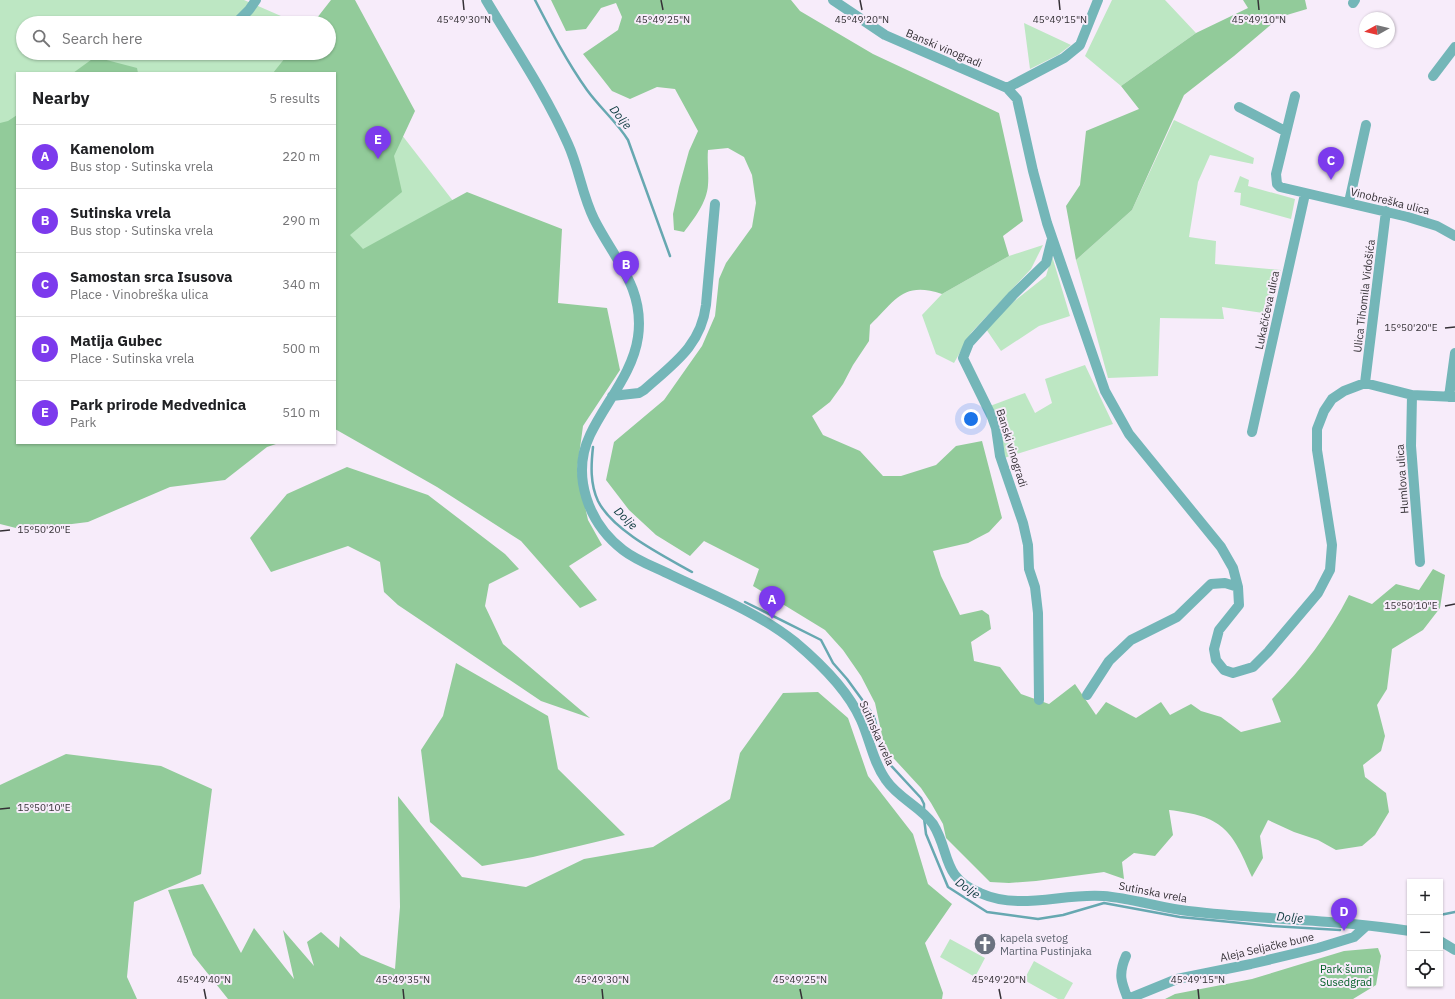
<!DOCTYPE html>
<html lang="en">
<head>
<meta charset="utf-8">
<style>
  :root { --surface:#fff; --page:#f6f6f6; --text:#202124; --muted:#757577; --line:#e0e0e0; --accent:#7c3aed }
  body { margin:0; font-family:"IBM Plex Sans",sans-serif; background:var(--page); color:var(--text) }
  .controls { position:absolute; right:12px; bottom:12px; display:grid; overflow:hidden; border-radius:0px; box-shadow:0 1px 3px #0004 }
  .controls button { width:36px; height:36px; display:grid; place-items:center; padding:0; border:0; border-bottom:1px solid var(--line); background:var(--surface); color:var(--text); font:20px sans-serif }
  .compass { position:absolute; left:1359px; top:12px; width:36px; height:36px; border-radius:50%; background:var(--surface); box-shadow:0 1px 3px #0004; rotate:262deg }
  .you { position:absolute; left:971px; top:419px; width:14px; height:14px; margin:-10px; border:3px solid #fff; border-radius:50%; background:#1a73e8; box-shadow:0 0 0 6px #1a73e833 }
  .badge { display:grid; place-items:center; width:26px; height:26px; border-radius:50%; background:var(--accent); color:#fff; font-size:13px; font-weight:700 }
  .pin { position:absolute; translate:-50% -33px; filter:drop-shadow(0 1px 2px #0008) }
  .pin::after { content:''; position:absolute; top:21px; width:14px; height:12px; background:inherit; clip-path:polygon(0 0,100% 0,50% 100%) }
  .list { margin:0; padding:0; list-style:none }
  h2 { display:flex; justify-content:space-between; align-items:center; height:52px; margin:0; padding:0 16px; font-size:17px }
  h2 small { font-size:13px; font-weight:400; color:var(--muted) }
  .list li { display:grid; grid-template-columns:26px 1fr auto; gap:12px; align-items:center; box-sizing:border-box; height:64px; padding:0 16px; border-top:1px solid var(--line) }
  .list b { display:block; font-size:15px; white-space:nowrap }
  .list p { margin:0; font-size:13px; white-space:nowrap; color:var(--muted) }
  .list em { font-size:13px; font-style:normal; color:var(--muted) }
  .icon { flex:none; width:22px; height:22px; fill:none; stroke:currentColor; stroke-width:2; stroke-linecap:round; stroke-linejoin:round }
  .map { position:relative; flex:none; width:1455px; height:999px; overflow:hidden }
  .search { position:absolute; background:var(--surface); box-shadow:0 1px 3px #0004; left:16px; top:16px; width:320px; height:44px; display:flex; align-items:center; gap:10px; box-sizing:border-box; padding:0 14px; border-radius:22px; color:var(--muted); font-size:15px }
  .panel { position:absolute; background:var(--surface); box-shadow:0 1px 3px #0004; left:16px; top:72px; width:320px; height:372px; border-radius:0px }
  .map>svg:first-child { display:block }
  .green { fill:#bde7c3 }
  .forest { fill:#92cb9a }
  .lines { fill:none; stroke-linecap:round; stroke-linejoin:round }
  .stream { stroke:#67a8b1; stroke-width:2.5 }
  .minor { stroke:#74b6b8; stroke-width:10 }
  .ticks { fill:none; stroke:#353136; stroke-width:1.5 }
  .labels { text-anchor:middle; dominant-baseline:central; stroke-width:4; stroke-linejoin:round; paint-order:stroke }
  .street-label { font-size:11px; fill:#353136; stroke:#f7ecfa }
  .worship-label { font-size:11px; fill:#5b616d; stroke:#f7ecfa; text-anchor:start }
  .park-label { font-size:11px; fill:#005e24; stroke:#f7ecfa }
  .water-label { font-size:12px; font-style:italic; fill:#0c3a3f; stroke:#f7ecfa }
  .ticks-label { font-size:10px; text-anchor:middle; fill:#353136; stroke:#f7ecfa; stroke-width:4; stroke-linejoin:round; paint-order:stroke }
</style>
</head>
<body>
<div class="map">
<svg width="1455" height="999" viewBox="0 0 1455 999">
  <rect width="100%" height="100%" fill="#f7ecfa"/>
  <path class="green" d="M0 0H244L297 23H23V53H329V41L488 246 335 406V73H17V443L0 474Z
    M1112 0H1165L1196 33 1121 86 1085 56Z
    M1024 23 1071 45 1058 55 1030 69Z
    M1174 120 1254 158 1253 164 1210 155 1198 182 1189 237 1216 241 1215 264 1281 270 1270 314 1222 307 1224 319 1160 318 1158 376 1108 378 1076 260 1132 210Z
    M1240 176 1249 180 1248 186 1295 199 1291 219 1240 205 1241 193 1234 192Z
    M1043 245 1031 269 971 333 954 363 936 354 922 315 942 294 1009 256Z
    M1052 256 1070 316 1039 326 1001 351 986 329 1012 303 1046 276Z
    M1085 365 1113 424 1004 458 990 406 1025 393 1035 413 1052 403 1045 379Z
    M950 939 985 958 975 977 940 957Z
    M1034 961 1073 983 1064 999H1058L1024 980Z"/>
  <path class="forest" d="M331 0H355L415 111 394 156 402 192 350 235 363 249 467 192 562 229 558 303 607 308 620 370 583 426 577 470 588 520 602 545 569 566 597 600 580 608 521 541 437 487 335 429V73H273L289 53H329V23H313Z
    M551 0H791L800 11 873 54 999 113 1023 221 1003 236 1009 256 942 294C903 281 896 300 870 325L869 341 853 365 843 384 830 402 812 416 823 435 860 451 883 476H901L936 465 956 446 982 441 1002 518 989 532 968 543 933 551 941 576 960 615 982 610 989 615 991 629 971 642 974 661 1000 667 1021 694 1049 704 1075 684 1096 715 1106 702 1136 718 1161 702 1170 715 1191 704 1201 711 1221 717 1241 732 1281 722 1272 699C1303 668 1329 634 1349 595L1372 604 1396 584 1419 590 1433 569 1445 575 1440 608 1423 630 1392 649 1387 689 1377 705 1385 736 1381 751 1363 765 1365 777 1386 793 1389 812 1375 835 1362 846 1336 850 1318 840 1294 832 1268 820 1260 836 1263 858 1252 877C1232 829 1222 816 1169 810L1173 835 1155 856 1134 853 1122 862 1124 879 1104 872 1036 881 1009 883 990 882 946 838 943 824 931 803 921 788 885 749 875 703 861 676 843 650 825 630 753 586 759 569 704 541 690 556 656 535 629 510 606 480 614 442 664 400 702 346 715 316 719 279 726 263 752 227 756 203 752 175 744 157 728 148 708 150C707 162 709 174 708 185 707 202 694 219 684 232L674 230 673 214 679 187 689 151 698 131 675 89 657 87 630 99 612 91 583 54 618 30 622 17 616 3 601 8 586 29 566 31Z
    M1243 0H1305L1307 9 1280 17 1234 56 1184 95 1132 210 1076 260 1066 206 1080 185 1086 131 1139 109 1121 86 1196 33 1248 8Z
    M95 57 137 68 138 73H73Z
    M17 115V443H279L267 447 225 480 170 487 88 522 24 530 0 524V123L8 121Z
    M347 467 428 495 505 554 519 569 489 584 485 606 503 644 590 718 541 701 398 605 384 592 380 562 348 546 271 572 250 538 287 494Z
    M456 663 548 716 558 769 625 835 533 857 482 866 430 822 421 750 443 716Z
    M818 692 848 718 868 776 913 834 928 884 952 904 925 943 943 993 942 999H228L193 955 168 890 203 884 241 953 254 928 294 979 283 930 314 966 307 942 321 932 339 948 340 936 361 955 395 969 400 907 398 796 462 877 526 887 584 859 653 847 730 799 740 753 783 693Z
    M66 754 161 766 212 789 201 874 134 902 127 977 137 999H0V785Z
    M1378 948 1381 956 1376 985 1353 999H1165L1175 994 1252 979 1344 951Z"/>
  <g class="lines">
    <path class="stream" d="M535 0C551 31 567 62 587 90 600 108 617 122 628 140L670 256
      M593 447C591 465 590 484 598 501 613 531 664 556 692 572
      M745 602 821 640 833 663 847 679 874 716 884 758 921 798 924 804V811
      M924 818 926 834 948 887 987 912 1038 919 1063 915 1104 903 1180 917 1272 926 1340 930
      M1440 915 1455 912"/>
    <path class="minor" d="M486 0C514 47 546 94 568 144 579 168 582 195 594 219 614 259 645 288 638 337 633 373 605 403 590 435 571 475 588 523 623 550 637 561 655 567 671 575 713 595 759 613 795 642 820 663 848 690 861 720 870 740 873 762 886 780 898 798 921 807 933 824 951 853 941 877 980 893 1020 911 1061 893 1103 896 1132 898 1160 908 1188 911 1262 920 1337 919 1410 931
      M833 0 885 35 1007 88 1017 99 1033 171 1047 223 1105 391 1129 434 1221 547 1233 568 1238 587 1239 605 1219 630 1214 649 1216 660 1224 670 1233 673 1253 667 1268 652 1318 593 1330 570 1332 545 1317 450V429L1324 411 1332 399 1344 391 1365 383 1412 395 1455 397
      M1353 3 1355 0
      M236 23 249 10 256 0
      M1433 76 1455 47
      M1007 88 1064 58 1080 45 1098 0
      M1295 96 1276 174 1277 184 1280 187 1408 217 1437 226 1455 236
      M1239 107 1285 131
      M1349 202 1366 125
      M1365 383 1386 211
      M1412 395 1411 446 1420 562
      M612 396 639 393 644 390C673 364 701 346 706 305L715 204
      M1449 397 1455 353
      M1252 432 1305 194
      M1087 695 1109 661 1131 640 1177 617 1211 584 1225 583 1238 587
      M1039 700 1038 613 1035 587 1029 569 1028 545 1023 523 1000 456 996 428 992 417 963 358 969 343 990 320 1013 295 1046 263 1052 239
      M1440 941 1455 950
      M1126 956C1118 974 1121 982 1128 999
      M1128 999 1177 979 1251 964 1318 948 1354 937 1365 927"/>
  </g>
  <path class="ticks" d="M463 0 464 10M661 0 663 10M860 0 862 10M1059 0 1060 10M1258 0 1259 10M1445 328 1455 327M0 531 10 530M1445 606 1455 604M0 809 10 808M204 989 206 999M403 989 404 999M602 989 603 999M800 989 802 999M999 989 1001 999M1198 989 1199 999"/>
  <defs>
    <g id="church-disc" transform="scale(1.15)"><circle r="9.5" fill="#6b7280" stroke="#f7ecfa"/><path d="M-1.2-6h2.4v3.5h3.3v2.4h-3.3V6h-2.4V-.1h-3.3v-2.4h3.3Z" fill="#fff"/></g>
  </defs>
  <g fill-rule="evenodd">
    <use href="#church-disc" x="985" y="944"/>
  </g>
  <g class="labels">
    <g class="street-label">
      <text transform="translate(944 48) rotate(23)">Banski vinogradi</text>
      <text transform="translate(1390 201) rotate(14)">Vinobreška ulica</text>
      <text transform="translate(1364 296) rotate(-83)">Ulica Tihomila Vidošića</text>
      <text transform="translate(1267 310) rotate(-78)">Lukačićeva ulica</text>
      <text transform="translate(1012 448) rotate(73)">Banski vinogradi</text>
      <text transform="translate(1402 479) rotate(-94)">Humlova ulica</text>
      <text transform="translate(877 733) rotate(66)">Sutinska vrela</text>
      <text transform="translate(1153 892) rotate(11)">Sutinska vrela</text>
      <text transform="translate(1267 947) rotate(-13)">Aleja Seljačke bune</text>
    </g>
    <g class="worship-label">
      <text x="1000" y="938">kapela svetog<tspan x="1000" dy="13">Martina Pustinjaka</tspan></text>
    </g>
    <g class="park-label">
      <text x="1346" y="969">Park šuma<tspan x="1346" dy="13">Susedgrad</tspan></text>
    </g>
    <g class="water-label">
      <text transform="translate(621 117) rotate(51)">Dolje</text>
      <text transform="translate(626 518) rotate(44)">Dolje</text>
      <text transform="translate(968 888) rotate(35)">Dolje</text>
      <text transform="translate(1290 917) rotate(5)">Dolje</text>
    </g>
  </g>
  <g class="ticks-label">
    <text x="464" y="23">45°49'30"N</text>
    <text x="663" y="23">45°49'25"N</text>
    <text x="862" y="23">45°49'20"N</text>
    <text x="1060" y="23">45°49'15"N</text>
    <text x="1259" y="23">45°49'10"N</text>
    <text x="1411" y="331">15°50'20"E</text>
    <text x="44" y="533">15°50'20"E</text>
    <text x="1411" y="609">15°50'10"E</text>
    <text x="44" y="811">15°50'10"E</text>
    <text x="204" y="983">45°49'40"N</text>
    <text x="403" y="983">45°49'35"N</text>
    <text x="602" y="983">45°49'30"N</text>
    <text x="800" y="983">45°49'25"N</text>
    <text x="999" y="983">45°49'20"N</text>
    <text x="1198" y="983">45°49'15"N</text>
  </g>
</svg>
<div class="controls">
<button>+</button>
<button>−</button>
<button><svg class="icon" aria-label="locate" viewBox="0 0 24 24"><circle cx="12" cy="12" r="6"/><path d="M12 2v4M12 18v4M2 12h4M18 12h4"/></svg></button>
</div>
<svg class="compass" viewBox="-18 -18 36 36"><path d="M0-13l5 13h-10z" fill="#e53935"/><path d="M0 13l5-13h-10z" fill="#757577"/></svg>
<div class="you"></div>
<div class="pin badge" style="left:772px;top:619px">A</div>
<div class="pin badge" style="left:626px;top:284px">B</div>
<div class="pin badge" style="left:1331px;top:180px">C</div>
<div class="pin badge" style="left:1344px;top:931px">D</div>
<div class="pin badge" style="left:378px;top:159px">E</div>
<div class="search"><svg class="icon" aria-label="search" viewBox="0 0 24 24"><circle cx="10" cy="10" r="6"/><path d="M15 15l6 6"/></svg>Search here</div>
<section class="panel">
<h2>Nearby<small>5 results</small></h2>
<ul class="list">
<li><span class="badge">A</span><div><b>Kamenolom</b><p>Bus stop · Sutinska vrela</p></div><em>220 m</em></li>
<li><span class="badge">B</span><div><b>Sutinska vrela</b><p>Bus stop · Sutinska vrela</p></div><em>290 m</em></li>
<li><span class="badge">C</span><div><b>Samostan srca Isusova</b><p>Place · Vinobreška ulica</p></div><em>340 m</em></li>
<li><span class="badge">D</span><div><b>Matija Gubec</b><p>Place · Sutinska vrela</p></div><em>500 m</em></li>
<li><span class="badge">E</span><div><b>Park prirode Medvednica</b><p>Park</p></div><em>510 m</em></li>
</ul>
</section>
</div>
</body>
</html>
